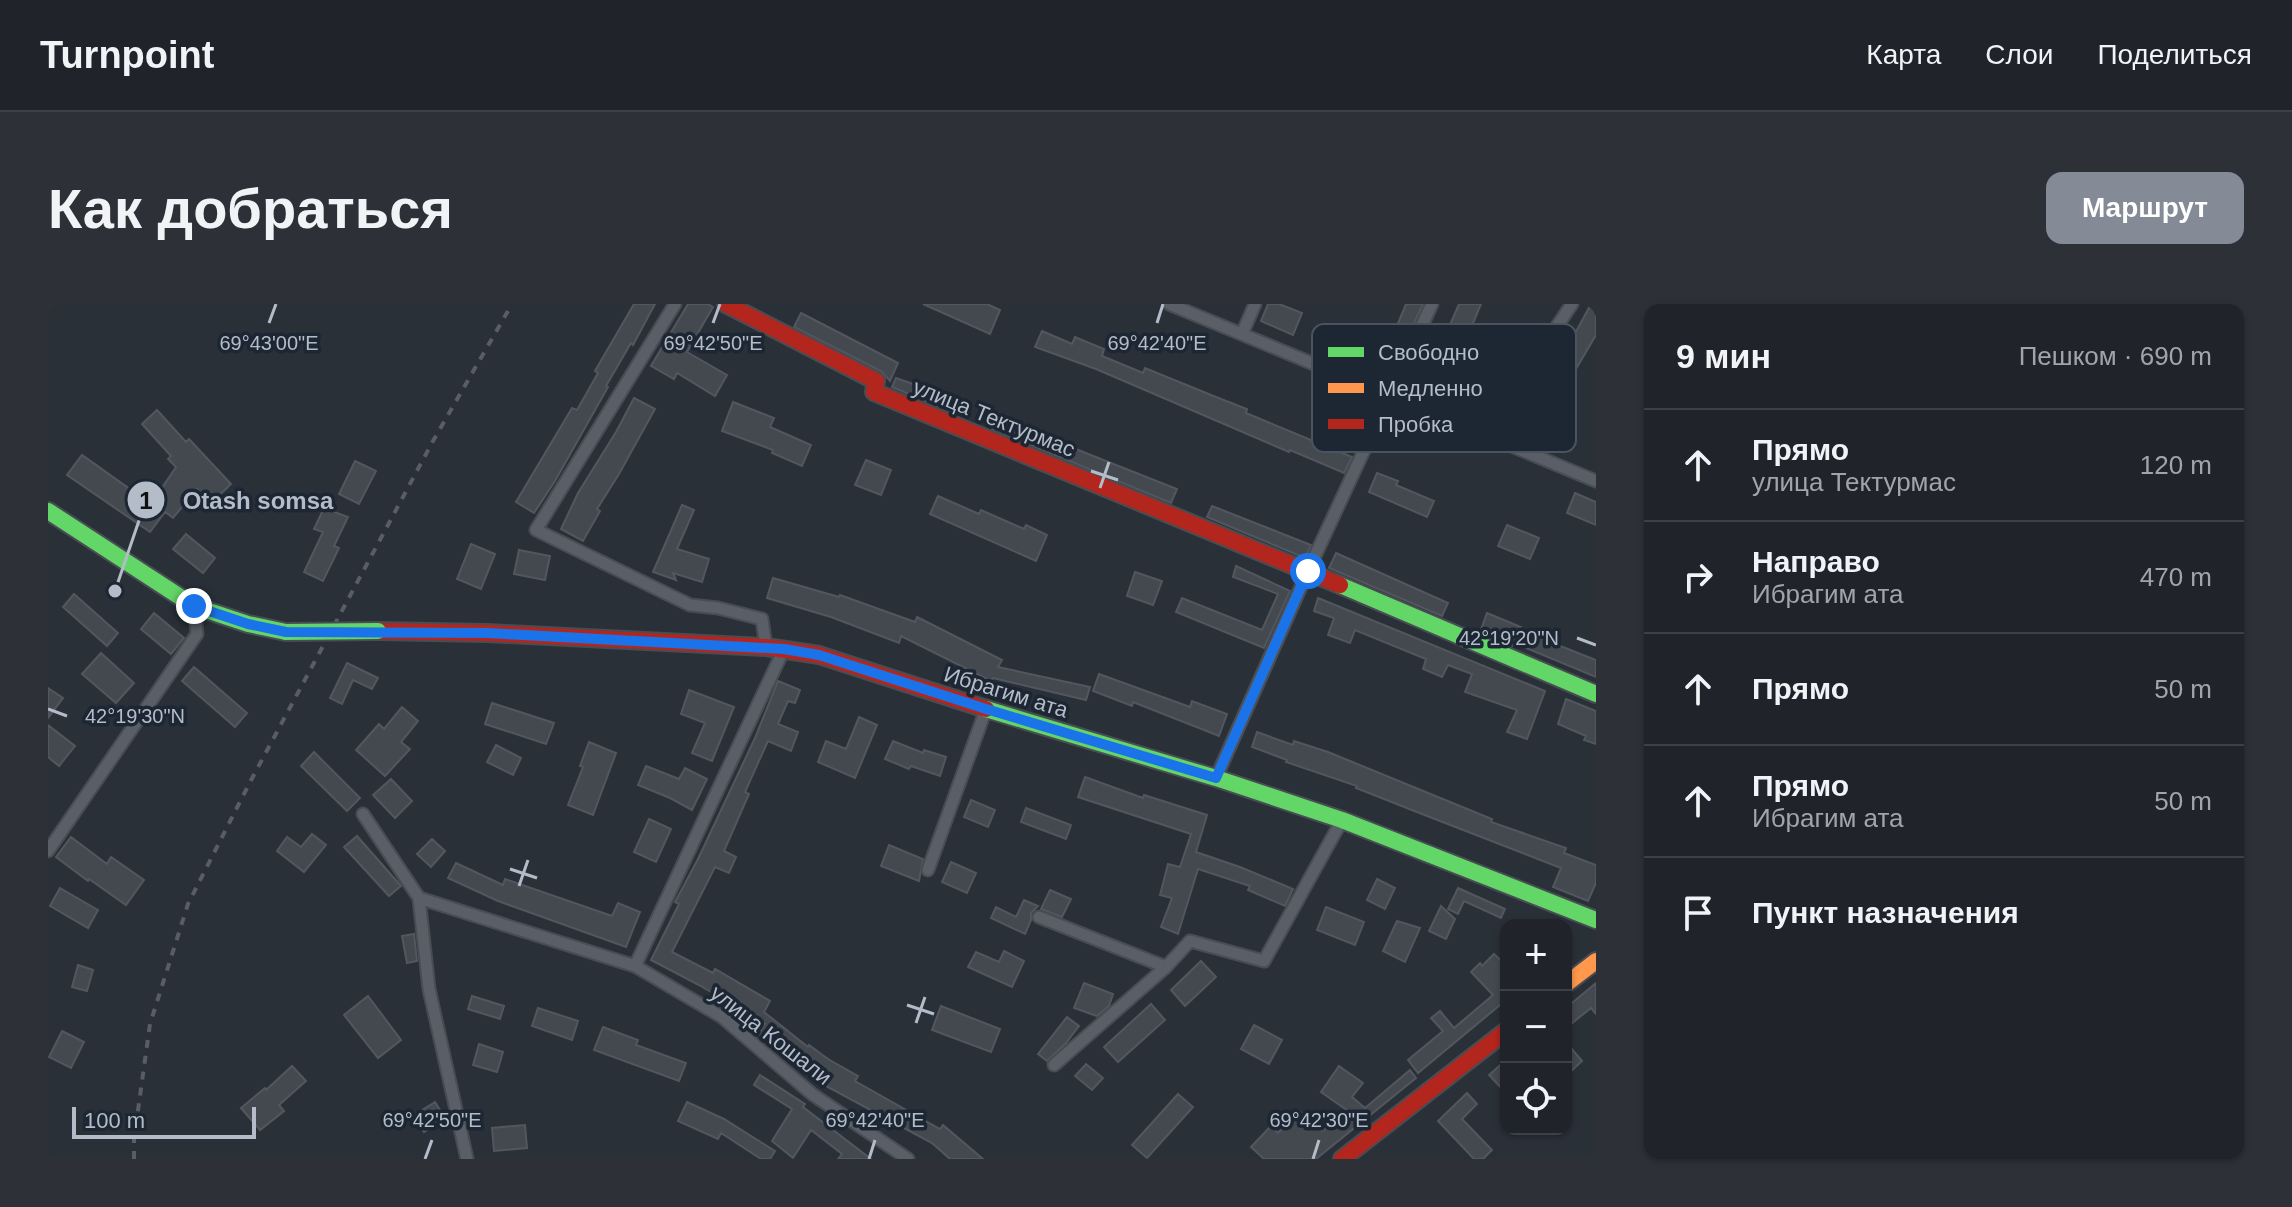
<!DOCTYPE html>
<html lang="ru">
<head>
<meta charset="utf-8">
<style>
  :root { --surface:#20242a; --page:#2d3036; --text:#f1f3f6; --muted:#a2a4a8; --line:#3d4147; --accent:#848b96 }
  body { margin:0; font-family:Arial,sans-serif; background:var(--page); color:var(--text) }
  .controls { position:absolute; right:24px; bottom:24px; display:grid; overflow:hidden; border-radius:16px; box-shadow:0 2px 6px #0004 }
  .controls button { width:72px; height:72px; display:grid; place-items:center; padding:0; border:0; border-bottom:2px solid var(--line); background:var(--surface); color:var(--text); font:40px sans-serif }
  .scale { position:absolute; left:24px; bottom:20px; width:184px; box-sizing:border-box; padding-left:8px; border:4px solid #b4bcc9; border-top:0; font-size:22px; line-height:28px; white-space:nowrap; color:#b4bcc9; -webkit-text-stroke:6px #1d2633; paint-order:stroke }
  .stop { position:absolute; width:24px; height:24px; margin:-18px; border:6px solid #1a73e8; border-radius:50%; background:#fff }
  .stop.end { background:#1a73e8; border-color:#fff; box-shadow:0 2px 8px #0008 }
  .list { margin:0; padding:0; list-style:none }
  h2 { display:flex; justify-content:space-between; align-items:center; height:104px; margin:0; padding:0 32px; font-size:34px }
  h2 small { font-size:26px; font-weight:400; color:var(--muted) }
  .list li { display:grid; grid-template-columns:52px 1fr auto; gap:24px; align-items:center; box-sizing:border-box; height:112px; padding:0 32px; border-top:2px solid var(--line) }
  .list b { display:block; font-size:30px; white-space:nowrap }
  .list p { margin:0; font-size:26px; white-space:nowrap; color:var(--muted) }
  .list em { font-size:26px; font-style:normal; color:var(--muted) }
  .icon { flex:none; width:44px; height:44px; fill:none; stroke:currentColor; stroke-width:2; stroke-linecap:round; stroke-linejoin:round }
  .map { position:relative; flex:none; width:1548px; height:855px; overflow:hidden; border-radius:16px }
  header { display:flex; align-items:center; gap:48px; box-sizing:border-box; height:112px; padding:0 40px; background:var(--surface); border-bottom:2px solid var(--line) }
  header strong { font-size:38px }
  nav { display:flex; gap:44px; margin-inline-start:auto; font-size:28px }
  .intro { display:flex; align-items:center; justify-content:space-between; box-sizing:border-box; height:192px; padding:0 48px }
  h1 { margin:0; font-size:56px }
  .button { padding:20px 36px; border-radius:16px; background:var(--accent); color:#fff; font-size:28px; font-weight:700 }
  main { display:flex; gap:48px; padding:0 48px }
  aside { flex:1; background:var(--surface); border-radius:16px; box-shadow:0 2px 6px #0004 }
  .map>svg:first-child { display:block }
  .building { fill:#444950; stroke:#52575f; stroke-width:2 }
  .lines { fill:none; stroke-linecap:round; stroke-linejoin:round }
  .street-casing { stroke:#484c53; stroke-width:15 }
  .fast-casing { stroke:#484c53; stroke-width:20 }
  .slow-casing { stroke:#484c53; stroke-width:20 }
  .jam-casing { stroke:#484c53; stroke-width:20 }
  .street { stroke:#5a5e66; stroke-width:11 }
  .fast { stroke:#63d668; stroke-width:16 }
  .slow { stroke:#ff974d; stroke-width:16 }
  .jam { stroke:#b3261e; stroke-width:16 }
  .rail { stroke:#595d64; stroke-width:4; stroke-dasharray:8 8; stroke-linecap:butt }
  .fast-bridge-casing { stroke:#484c53; stroke-width:20; stroke-linecap:butt }
  .fast-bridge { stroke:#63d668; stroke-width:16 }
  .route { stroke:#1a73e8; stroke-width:10 }
  .ticks { fill:none; stroke:#b4bcc9; stroke-width:3 }
  .labels { text-anchor:middle; dominant-baseline:central; stroke-width:7; stroke-linejoin:round; paint-order:stroke }
  .street-label { font-size:22px; fill:#b4bcc9; stroke:#1d2633 }
  .key { fill:#1d2633; stroke:#4a5360; stroke-width:2 }
  .key-label { font-size:22px; fill:#b4bcc9 }
  .ticks-label { font-size:20px; text-anchor:middle; fill:#b4bcc9; stroke:#1d2633; stroke-width:7; stroke-linejoin:round; paint-order:stroke }
  .leader { fill:none; stroke:#b4bcc9; stroke-width:3 }
  .callout-dot { fill:#b4bcc9; stroke:#1d2633; stroke-width:3 }
  .mark-label { font-size:24px; text-anchor:middle; font-weight:bold; fill:#111 }
  .callout-label { font-size:24px; text-anchor:middle; font-weight:bold; fill:#b4bcc9; stroke:#1d2633; stroke-width:7; stroke-linejoin:round; paint-order:stroke }
</style>
</head>
<body>
<header>
<strong>Turnpoint</strong>
<nav><a>Карта</a><a>Слои</a><a>Поделиться</a></nav>
</header>
<div class="intro"><h1>Как добраться</h1><a class="button">Маршрут</a></div>
<main>
<div class="map">
<svg width="1548" height="855" viewBox="0 0 1548 855">
  <rect width="100%" height="100%" fill="#2a3038"/>
  <path class="building" d="M586 0H607L585 41 583 39 558 82 560 83 507 177 486 209 468 198 524 104 529 106 550 69 547 67Z
    M640 0H660L665 3 639 48 679 71 667 92 629 69 626 75 603 62Z
    M875 0H939L952 6 942 30Z
    M1220 0H1231L1254 9 1245 31 1213 17Z
    M1358 0H1375L1341 72 1325 65 1339 32 1344 34Z
    M1411 0H1433L1412 51 1408 50 1391 92 1374 85Z
    M1543 0H1548V31L1506 102 1486 90 1503 61H1505L1530 24Z
    M753 9 850 59 842 77 833 67 746 23Z
    M994 27 1024 40 1027 33 1056 45 1054 52 1095 69 1097 64 1168 93 1199 105 1198 109 1304 153 1296 169 1242 146 1241 148 1048 65 987 43Z
    M848 74 882 86 883 83 914 95 907 110 844 83Z
    M586 94 607 105 571 170 549 205 552 207 535 237 513 225 530 189 568 128Z
    M685 98 726 114 722 123 763 141 754 162 724 149 725 146 674 127Z
    M109 106 138 138 141 135 183 180 163 199 149 185 125 214 117 208 102 228 19 171 34 151 103 200 128 163 120 155 123 152 94 120Z
    M950 109 1020 142 1129 185 1123 199 944 125Z
    M818 156 843 166 833 191 807 181Z
    M307 157 328 167 311 200 291 190Z
    M1329 169 1350 177 1348 181 1386 197 1379 213 1321 188Z
    M1527 189 1548 198V221L1519 209Z
    M890 192 931 210 933 206 976 225 978 221 999 231 988 257 882 210Z
    M634 201 646 206 629 245 661 255 654 278 625 269 628 276 605 268Z
    M1164 202 1263 241 1257 254 1159 213Z
    M276 204 300 213 286 242 291 244 275 277 256 268 275 228 266 225Z
    M1459 221 1491 234 1482 255 1450 242Z
    M138 230 167 254 155 269 125 245Z
    M423 240 447 250 433 285 409 275Z
    M471 246 502 252 497 276 466 270Z
    M1288 249 1400 299 1394 312 1281 264Z
    M1188 262 1242 287 1216 344 1128 308 1134 294 1214 326 1230 290 1185 273Z
    M1087 268 1114 277 1105 301 1079 292Z
    M725 274 791 293 792 291 867 318 869 313 954 356 950 363 1042 383 1038 396 945 374 943 377 853 332 851 339 783 313 719 294Z
    M26 290 70 329 59 342 15 303Z
    M1270 294 1497 387 1479 435 1459 428 1469 406 1417 388 1424 370 1400 361 1394 373 1375 365 1378 355 1307 326 1302 339 1280 331 1286 314 1266 307Z
    M106 309 136 334 123 350 93 325Z
    M1439 309 1473 323 1472 326 1548 356V373L1466 339 1465 342 1432 328Z
    M53 349 86 379 68 399 34 370Z
    M299 359 330 374 324 385 305 376 294 400 282 394Z
    M146 363 199 409 187 423 134 377Z
    M1051 370 1142 403 1144 397 1179 410 1171 432 1085 398 1084 402 1045 387Z
    M730 377 752 386 747 399 740 397 730 420 750 428 743 447 720 437 697 488 701 490 676 547 688 553 681 569 667 563 624 648 665 669 667 665 722 697 716 708 760 743 761 741 780 755 810 772 807 777 892 825 895 821 935 855H902L884 839 778 782 779 781 748 760 710 729 717 720 651 681 603 656 631 600 627 598 650 555 707 434Z
    M0 384 15 394 0 414Z
    M641 386 686 403 664 457 644 449 657 419 633 410Z
    M1518 395 1548 407V440L1536 436 1538 432 1510 420Z
    M444 399 506 419 498 440 437 420Z
    M354 403 370 417 353 438 362 445 337 472 308 446 331 420 336 425Z
    M811 413 829 421 807 474 770 458 778 437 798 445Z
    M0 421 27 442 11 462 0 453Z
    M1209 428 1245 441 1246 437 1280 448 1444 515 1443 518 1518 544 1516 549 1548 561V579L1540 597 1505 583 1513 564 1374 510 1308 484 1309 482 1238 458 1239 456 1204 443Z
    M845 437 875 449 876 446 898 453 892 472 863 462 861 465 837 455Z
    M541 438 568 449 545 511 520 501 535 463 532 462Z
    M448 441 473 454 465 471 439 458Z
    M266 448 312 494 299 507 253 462Z
    M598 462 631 475 637 464 659 475 644 506 622 494 590 481Z
    M1037 473 1095 494 1096 491 1159 511 1148 548 1192 563 1245 585 1237 602 1200 586 1202 582 1150 565 1130 630 1113 623 1124 594 1112 591 1120 560 1132 563 1143 530 1030 493Z
    M343 475 364 497 347 514 325 491Z
    M923 496 947 506 940 523 916 513Z
    M978 504 1023 521 1018 535 973 518Z
    M601 515 623 525 608 558 586 548Z
    M264 530 278 541 256 568 229 547 239 533 253 543Z
    M309 532 353 582 341 592 296 543Z
    M23 533 59 560 63 553 96 576 78 601 41 575 40 577 8 553Z
    M384 535 397 547 383 563 369 550Z
    M841 541 875 555 871 577 833 562Z
    M903 558 928 569 919 589 894 578Z
    M408 559 455 581 457 575 564 612 570 599 592 608 578 643 450 597 400 574Z
    M1329 575 1347 584 1337 605 1319 596Z
    M12 584 50 606 40 624 2 602Z
    M1410 584 1457 605 1453 614 1416 597 1410 610 1400 605Z
    M1002 586 1023 595 1014 613 993 605Z
    M976 596 990 602 983 609V616L977 630 943 614 948 603 968 613Z
    M1393 602 1407 615 1398 635 1381 627Z
    M1278 603 1316 618 1307 641 1269 626Z
    M1349 617 1372 624 1357 658 1335 647Z
    M366 630 369 657 359 659 354 632Z
    M956 647 976 657 964 683 920 663 928 648 951 658Z
    M1446 650 1458 661V696L1370 769 1360 756 1395 727 1383 714 1392 707 1406 724 1445 691 1423 668 1432 659 1434 662Z
    M1153 657 1168 673 1137 702 1123 686Z
    M30 661 45 666 39 687 24 683Z
    M1036 679 1065 690 1061 702 1049 712 1026 704Z
    M1548 679V710L1543 704 1518 724V704Z
    M320 692 353 736 330 754 296 711Z
    M424 692 456 702 452 715 420 705Z
    M1103 700 1117 716 1070 758 1056 743Z
    M893 702 952 725 943 748 884 726Z
    M490 704 530 717 524 736 484 722Z
    M1019 713 1031 722 1018 739 999 757 990 750Z
    M1206 721 1234 736 1221 760 1193 745Z
    M555 723 590 736 588 741 638 759 631 777 546 746Z
    M14 727 36 738 23 764 1 753Z
    M1518 738 1534 757 1518 772Z
    M431 740 455 748 449 768 425 761Z
    M1458 756V789L1441 771Z
    M1038 760 1055 774 1044 786 1027 772Z
    M244 762 258 777 231 801 236 807 212 826 193 804 217 784 218 786Z
    M1291 762 1315 779 1304 793 1317 804 1362 766 1368 774 1268 855H1216L1203 843 1223 822 1230 829 1250 806 1274 827 1300 807 1273 788Z
    M712 771 757 800 755 803 823 855H790L794 850 763 826 745 854 724 837 744 805 706 781Z
    M1419 789 1429 800 1414 815 1444 846 1435 855H1426L1390 817Z
    M1130 790 1145 803 1099 854 1084 841Z
    M387 798 397 814 376 828 366 811Z
    M639 798 676 815 727 847 722 855H713L673 829 670 835 630 817Z
    M477 821 479 844 446 847 444 824Z"/>
  <g class="lines">
    <g class="street-casing">
      <path id="street" d="M627 0 488 226 642 301 670 304 714 315 718 343
        M1121 0 1548 177
        M1194 30 1207 0
        M1435 132 1524 0
        M1168 474 1260 267 1384 0
        M315 510 371 594 381 685 419 855
        M0 547 149 330 146 302
        M880 566 938 405
        M371 594 587 662 674 713 764 790 860 855
        M991 613 1118 663 1142 637 1216 657 1294 516
        M587 662 736 345
        M1006 761 1118 663"/>
    </g>
    <g class="fast-casing">
      <path id="fast" d="M0 207 146 302 200 320 238 328
        M1292 281 1548 390
        M938 405 1168 474 1294 516 1548 616"/>
    </g>
    <g class="slow-casing">
      <path id="slow" d="M1518 680 1548 657"/>
    </g>
    <g class="jam-casing">
      <path id="jam" d="M678 0 828 77 826 88 1292 281
        M330 327 439 329 718 343 771 351 938 405
        M1294 855 1458 727"/>
    </g>
    <use href="#street" class="street"/>
    <use href="#fast" class="fast"/>
    <use href="#slow" class="slow"/>
    <use href="#jam" class="jam"/>
    <path class="rail" d="M86 855V835L102 720 140 600 201 480 385 137 464 0"/>
    <g class="fast-bridge-casing">
      <path id="fast-bridge" d="M238 328 330 327"/>
    </g>
    <use href="#fast-bridge" class="fast-bridge"/>
  </g>
  <g class="lines">
    <path class="route" d="M146 302 200 320 238 328 439 329 736 345 771 351 938 405 1168 474 1260 267"/>
  </g>
  <path class="ticks" d="M221 19 228 0M665 19 672 0M1109 19 1115 0M1043 167 1070 176M1052 184 1061 158M1529 334 1548 341M0 405 19 412M462 565 489 574M471 582 480 556M859 701 886 710M868 719 877 693M377 855 384 836M821 855 827 836M1265 855 1271 836"/>
  <g class="labels">
    <g class="street-label">
      <text transform="translate(946 114) rotate(22)">улица Тектурмас</text>
      <text transform="translate(958 388) rotate(17)">Ибрагим ата</text>
      <text transform="translate(723 731) rotate(38)">улица Кошали</text>
    </g>
  </g>
  <rect x="1264" y="20" width="264" height="128" rx="12" class="key"/>
  <rect x="1280" y="43" width="36" height="10" fill="#63d668"/>
  <rect x="1280" y="79" width="36" height="10" fill="#ff974d"/>
  <rect x="1280" y="115" width="36" height="10" fill="#b3261e"/>
  <g class="key-label">
    <text x="1330" y="56">Свободно</text>
    <text x="1330" y="92">Медленно</text>
    <text x="1330" y="128">Пробка</text>
  </g>
  <g class="ticks-label">
    <text x="221" y="46">69°43'00"E</text>
    <text x="665" y="46">69°42'50"E</text>
    <text x="1109" y="46">69°42'40"E</text>
    <text x="1461" y="341">42°19'20"N</text>
    <text x="87" y="419">42°19'30"N</text>
    <text x="384" y="823">69°42'50"E</text>
    <text x="827" y="823">69°42'40"E</text>
    <text x="1271" y="823">69°42'30"E</text>
  </g>
  <path class="leader" d="M67 287L98 196"/>
  <g class="callout-dot">
    <circle cx="67" cy="287" r="8"/>
    <circle cx="98" cy="196" r="20"/>
  </g>
  <g class="mark-label">
    <text x="98" y="205">1</text>
  </g>
  <g class="callout-label">
    <text x="210" y="205">Otash somsa</text>
  </g>
</svg>
<div class="controls">
<button>+</button>
<button>−</button>
<button><svg class="icon" aria-label="locate" viewBox="0 0 24 24"><circle cx="12" cy="12" r="6"/><path d="M12 2v4M12 18v4M2 12h4M18 12h4"/></svg></button>
</div>
<div class="scale">100 m</div>
<div class="stop" style="left:1260px;top:267px"></div>
<div class="stop end" style="left:146px;top:302px"></div>
</div>
<aside>
<h2>9 мин<small>Пешком · 690 m</small></h2>
<ul class="list">
<li><svg class="icon" aria-label="ahead" viewBox="0 0 24 24"><path d="M12 20V5M6 11l6-6 6 6"/></svg><div><b>Прямо</b><p>улица Тектурмас</p></div><em>120 m</em></li>
<li><svg class="icon" aria-label="right" viewBox="0 0 24 24"><path d="M7 20v-9h11M14 6l5 5-5 5"/></svg><div><b>Направо</b><p>Ибрагим ата</p></div><em>470 m</em></li>
<li><svg class="icon" aria-label="ahead" viewBox="0 0 24 24"><path d="M12 20V5M6 11l6-6 6 6"/></svg><div><b>Прямо</b></div><em>50 m</em></li>
<li><svg class="icon" aria-label="ahead" viewBox="0 0 24 24"><path d="M12 20V5M6 11l6-6 6 6"/></svg><div><b>Прямо</b><p>Ибрагим ата</p></div><em>50 m</em></li>
<li><svg class="icon" aria-label="arrive" viewBox="0 0 24 24"><path d="M6 21V4h12l-3 4 3 4H6"/></svg><div><b>Пункт назначения</b></div></li>
</ul>
</aside>
</main>
</body>
</html>
